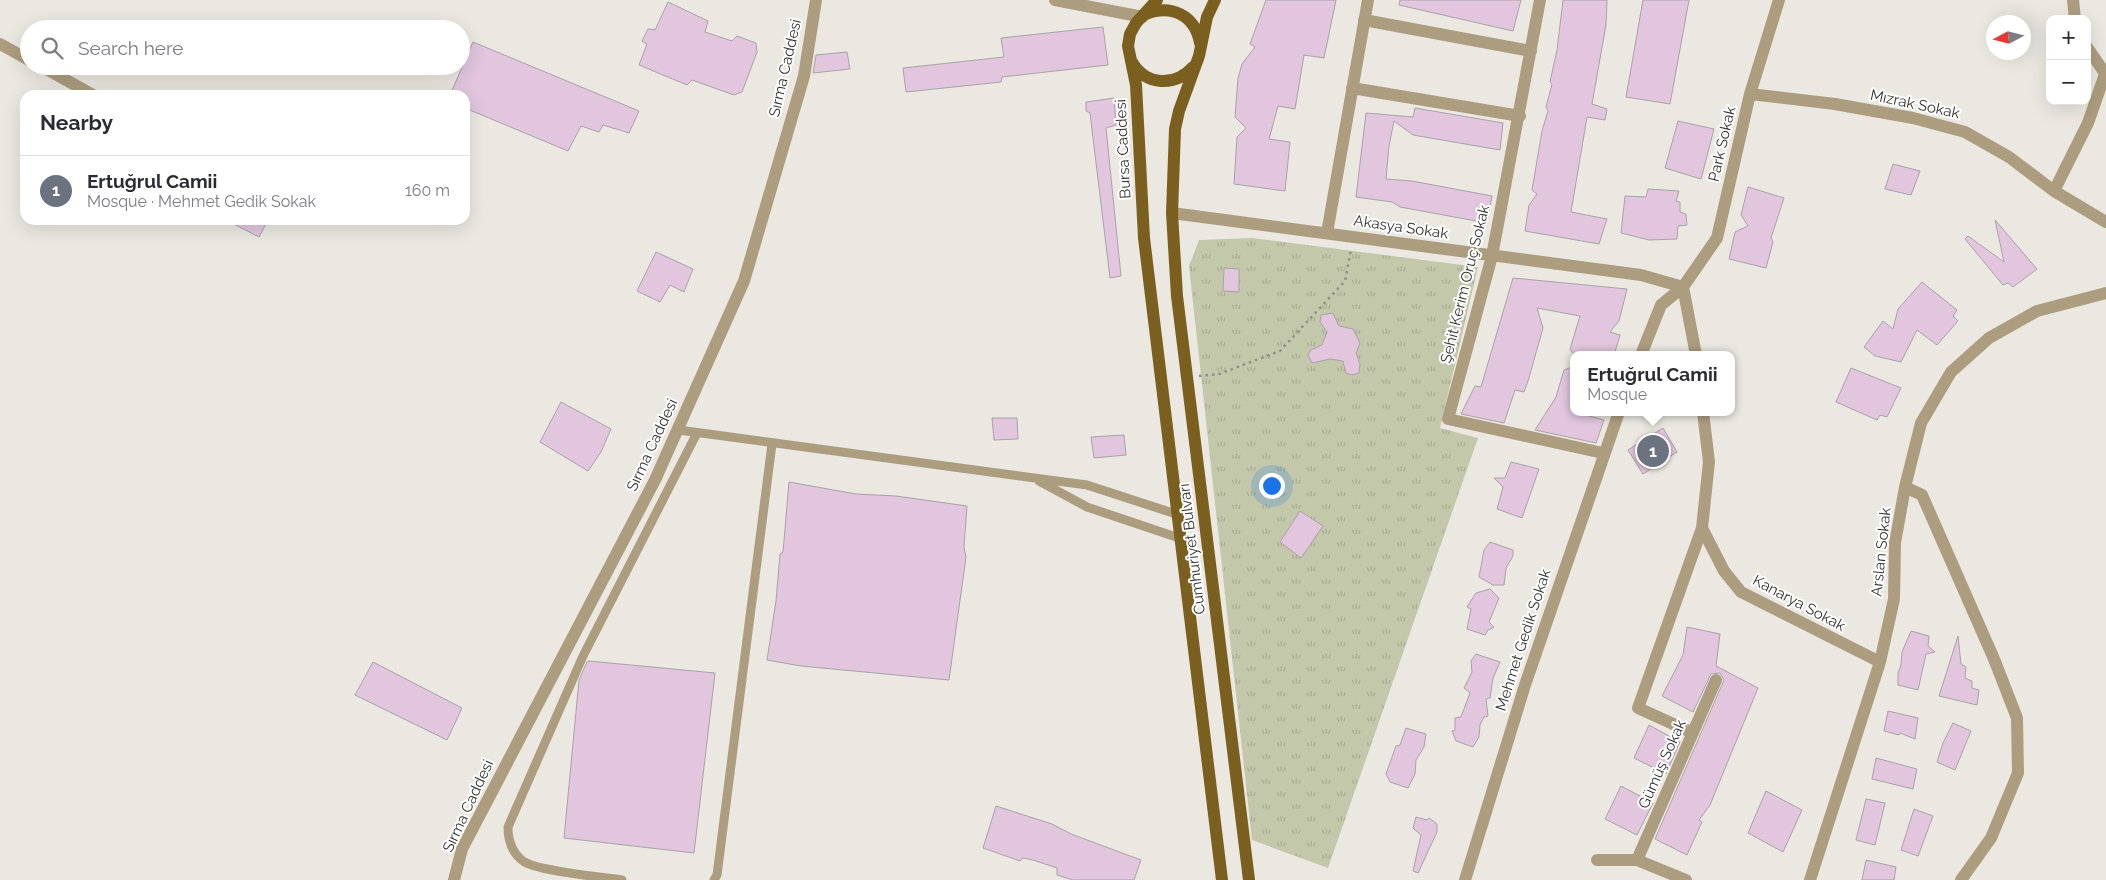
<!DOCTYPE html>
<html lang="en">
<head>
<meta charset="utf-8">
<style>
  :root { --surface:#fff; --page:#f7f7f7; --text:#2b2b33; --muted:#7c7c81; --line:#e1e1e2; --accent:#b45309 }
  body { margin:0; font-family:Raleway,sans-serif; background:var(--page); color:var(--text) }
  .controls { position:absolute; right:15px; top:15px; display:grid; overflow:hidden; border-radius:10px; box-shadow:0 5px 20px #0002 }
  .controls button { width:45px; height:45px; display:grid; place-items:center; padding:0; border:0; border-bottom:1px solid var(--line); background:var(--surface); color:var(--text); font:25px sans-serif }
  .compass { position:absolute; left:1986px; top:15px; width:45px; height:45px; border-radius:50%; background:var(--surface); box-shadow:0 5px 20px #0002; rotate:263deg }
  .you { position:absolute; left:1271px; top:485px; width:18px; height:18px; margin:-12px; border:4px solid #fff; border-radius:50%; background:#1a73e8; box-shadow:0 0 0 8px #1a73e833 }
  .badge { display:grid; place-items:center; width:32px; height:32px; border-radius:50%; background:var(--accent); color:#fff; font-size:16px; font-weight:700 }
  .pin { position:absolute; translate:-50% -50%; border:2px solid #fff; box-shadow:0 1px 5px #0006 }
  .popup { position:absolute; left:1570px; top:351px; width:165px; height:65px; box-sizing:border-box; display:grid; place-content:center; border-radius:10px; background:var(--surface); filter:drop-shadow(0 1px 4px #0005); font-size:16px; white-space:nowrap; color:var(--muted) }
  .popup b { font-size:19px; color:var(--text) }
  .popup::after { content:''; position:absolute; left:50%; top:100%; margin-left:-10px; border:10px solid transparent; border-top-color:var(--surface) }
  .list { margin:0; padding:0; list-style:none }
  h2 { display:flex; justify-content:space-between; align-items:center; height:65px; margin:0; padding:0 20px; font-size:21px }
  h2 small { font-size:16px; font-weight:400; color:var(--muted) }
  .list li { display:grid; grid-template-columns:32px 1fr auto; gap:15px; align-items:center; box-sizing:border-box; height:70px; padding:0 20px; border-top:1px solid var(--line) }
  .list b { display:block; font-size:19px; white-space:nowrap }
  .list p { margin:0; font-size:16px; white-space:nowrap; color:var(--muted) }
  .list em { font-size:16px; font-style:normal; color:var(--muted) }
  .icon { flex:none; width:28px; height:28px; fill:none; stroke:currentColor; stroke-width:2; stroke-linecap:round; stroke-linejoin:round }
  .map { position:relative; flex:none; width:2106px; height:880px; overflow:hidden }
  .search { position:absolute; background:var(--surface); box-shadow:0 5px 20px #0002; left:20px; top:20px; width:450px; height:55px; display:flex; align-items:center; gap:12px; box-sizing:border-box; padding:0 18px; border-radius:28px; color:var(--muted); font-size:19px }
  .panel { position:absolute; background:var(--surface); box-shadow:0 5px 20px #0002; left:20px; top:90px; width:450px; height:135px; border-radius:15px }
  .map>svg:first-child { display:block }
  .park { fill:url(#park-tufts) }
  .building { fill:#e1c6dd; stroke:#a8a2a7 }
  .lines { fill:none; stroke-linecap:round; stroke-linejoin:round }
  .path { stroke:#908f8a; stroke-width:2.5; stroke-dasharray:2.5 4; stroke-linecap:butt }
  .service { stroke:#ad9d7f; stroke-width:9 }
  .minor { stroke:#ad9d7f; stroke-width:12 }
  .tertiary { stroke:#ad9d7f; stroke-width:12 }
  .primary { stroke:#7b5f1e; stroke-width:12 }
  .labels { text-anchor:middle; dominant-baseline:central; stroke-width:4; stroke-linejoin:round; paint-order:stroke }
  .street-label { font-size:15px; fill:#32322f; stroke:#fff }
</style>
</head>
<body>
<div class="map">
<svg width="2106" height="880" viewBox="0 0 2106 880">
  <defs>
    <pattern id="park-tufts" width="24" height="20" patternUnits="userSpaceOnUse" patternTransform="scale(1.25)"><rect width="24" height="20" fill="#c3c8aa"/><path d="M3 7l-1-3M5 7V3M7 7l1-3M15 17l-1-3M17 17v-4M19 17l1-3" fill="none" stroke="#a8ac93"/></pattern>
  </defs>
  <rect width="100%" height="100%" fill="#eae8e1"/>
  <path class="park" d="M1252 238 1478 267 1440 428 1478 438 1328 868 1252 840 1189 266 1199 240Z"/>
  <path class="building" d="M1266 0H1336L1324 58 1304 55 1295 109 1278 106 1269 139 1290 142 1285 191 1234 184 1237 137 1246 128 1235 117 1238 78 1242 64 1255 47 1250 44Z
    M1400 0H1521L1513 31 1399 5Z
    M1563 0H1607L1606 25 1592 104 1607 109 1605 120 1587 117 1571 212 1607 219 1599 244 1525 231 1529 205 1537 194 1532 190 1542 131 1548 111 1546 107 1552 84 1550 82 1557 50Z
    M1643 0H1689L1670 104 1626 97Z
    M668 2 708 21 705 32 732 41 737 36 756 43 757 52 742 92 734 95 692 80 687 85 639 65 647 44 642 41 648 29 655 30Z
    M1103 27 1108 65 1002 77 1001 82 906 92 903 68 1004 57 1001 38Z
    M473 42 639 111 629 133 603 125 599 132 581 126 568 151 465 108V95H450Z
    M847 52 850 69 813 73 816 55Z
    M1114 98 1116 125 1106 128 1121 276 1110 278 1090 113 1086 111V102Z
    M1415 108 1503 123 1500 150 1413 135 1394 121 1389 146 1386 179 1412 181 1492 196 1487 223 1400 207 1392 202 1356 197 1366 113 1413 117Z
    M1678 121 1714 129 1701 179 1665 168Z
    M1893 164 1920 171 1911 195 1885 189Z
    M1748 187 1784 198 1771 238 1773 242 1766 268 1729 259 1735 232 1748 226 1741 215Z
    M1648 189 1679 191 1676 201 1680 202V212L1686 214 1687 225 1678 226 1677 239 1649 240 1621 233 1625 196 1646 197Z
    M226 220H268L259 237Z
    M1995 220 2037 269 2013 287 2008 283 2003 285 1965 239 1968 236 2004 262Z
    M656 252 693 269 684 292 670 285 660 302 637 291Z
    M1224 268 1239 269V292L1223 291Z
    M1513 278 1627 289 1619 321 1610 332 1620 335 1614 355H1574L1570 349 1580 316 1537 308 1543 328 1528 381 1524 392 1515 390 1504 423 1461 414 1475 386 1481 387Z
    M1922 282 1957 310 1953 316 1958 321 1937 345 1917 330 1901 362 1875 356 1864 347 1883 321 1893 329 1898 309Z
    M1333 313 1339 326 1353 329 1360 343 1356 353 1360 364 1359 373 1352 375 1346 373 1343 361 1330 359 1312 363 1308 355 1311 350 1322 345 1327 332 1320 322 1321 315Z
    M1574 366V412L1604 420 1596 443 1535 430 1556 397 1564 370Z
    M1851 368 1901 388 1887 417 1880 415 1877 420 1836 402Z
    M561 402 611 429 601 452 588 471 540 442Z
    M992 418H1017L1018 439 994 440Z
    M1663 428 1677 452 1643 474 1628 450Z
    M1124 435 1126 455 1094 458 1091 437Z
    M1511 462 1539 469 1522 518 1497 509 1503 487 1494 478H1505Z
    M789 482 856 494 896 496 967 506 964 547 966 557 949 680 801 666 767 660 776 601 780 554 783 552Z
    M1300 511 1323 526 1301 558 1280 542Z
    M1490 542 1513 550V556L1506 568 1504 585H1493L1479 577 1484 550Z
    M1490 589 1499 598 1489 622 1494 627 1488 630 1485 635 1467 629 1471 609 1467 607 1476 593Z
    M1687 627 1720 634 1716 666 1758 688 1710 805 1699 820 1702 822 1687 855 1655 839 1724 680 1720 673 1711 674 1693 712 1662 696 1683 655Z
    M1911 631 1929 636 1928 646 1935 652 1926 654 1918 690 1898 685V673L1901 665 1902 652Z
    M1958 636 1961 664 1966 667 1965 678 1972 681V688L1979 690 1977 705 1939 696Z
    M1476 654 1500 662 1493 678 1490 698 1486 699 1488 716 1484 717 1480 725 1479 737 1473 747 1456 741 1452 731 1455 730V718L1461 717 1470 693 1464 688 1472 672 1471 661Z
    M589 661 715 673 694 853 564 838 579 680 587 662Z
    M373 662 462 708 447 740 355 695Z
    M1888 711 1918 718 1915 739 1900 733 1899 735 1884 731Z
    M1953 723 1971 731 1955 770 1937 762 1943 743Z
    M1649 725 1680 742 1666 774 1634 758Z
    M1406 728 1426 734 1424 747 1416 760 1415 774 1408 788 1390 782 1386 774 1396 746 1400 745Z
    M1876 758 1917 769 1913 789 1872 779Z
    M1621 786 1653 803 1637 835 1605 819Z
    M1766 791 1802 810 1783 852 1748 833Z
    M1866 799 1885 803 1875 845 1856 840Z
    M996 806 1052 824 1071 834 1141 860 1134 880H1073L1057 875V868L1033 860 1023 858 1020 861 983 848Z
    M1914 809 1933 816 1918 856 1901 850Z
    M1416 817 1427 820 1429 818 1437 824V832L1418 873 1413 871 1421 835 1413 828Z
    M1866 860 1896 867 1894 880H1862Z"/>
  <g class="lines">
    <path class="path" d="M1199 376 1219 374 1280 351 1345 281 1351 250"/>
    <path class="service" d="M679 430 1087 485 1176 514
      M1039 481 1087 507 1179 538
      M622 880C602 877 536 871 523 861 511 852 508 840 508 827L583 656 697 433
      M714 880 717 875 772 444"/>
    <path class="minor" d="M1540 0 1492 256 1448 419 1603 453
      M2073 0 2075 19
      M1364 20 1531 51
      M0 44 29 60
      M2087 47 2106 75
      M41 66 93 95
      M1352 88 1520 116
      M1750 94 1835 104 1913 118 1965 132 2009 157 2054 191 2106 222
      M2054 191 2088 123 2105 74
      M1172 213 1641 275 1683 287
      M1327 233 1368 0
      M1683 287 1696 355
      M1641 355 1661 305 1683 287 1717 238 1750 94 1779 0
      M1703 412 1709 462 1702 528 1724 571 1741 592 1880 662
      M1905 487 1922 495 1994 659 2017 718 2018 773 1991 838 1961 880
      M1693 733 1638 708 1702 528
      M1597 860H1637L1686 880
      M1637 860 1716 680
      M1465 880 1525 685 1619 412
      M1810 880 1880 662 1894 599 1895 543 1905 487 1921 423 1951 372 1989 338 2037 311 2106 293"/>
    <path class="tertiary" d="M1055 0 1143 17
      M454 880 462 849 655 480 744 281 804 76 816 0"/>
    <path class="primary" d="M1157 0 1136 23 1130 34 1128 46 1136 85 1144 238 1222 880
      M1215 0 1207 17 1199 56 1179 111 1175 129 1172 213 1177 296 1249 880
      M1146 14C1171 4 1195 15 1200 43
      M1132 62C1146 86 1175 87 1193 67"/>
  </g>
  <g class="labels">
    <g class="street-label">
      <text transform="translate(785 68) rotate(-77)">Sırma Caddesi</text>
      <text transform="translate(1915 104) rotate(12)">Mızrak Sokak</text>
      <text transform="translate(1722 144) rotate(-77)">Park Sokak</text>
      <text transform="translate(1123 149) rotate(-93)">Bursa Caddesi</text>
      <text transform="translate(1401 227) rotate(8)">Akasya Sokak</text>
      <text transform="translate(1465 284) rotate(-76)">Şehit Kerim Oruç Sokak</text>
      <text transform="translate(652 445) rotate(-65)">Sırma Caddesi</text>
      <text transform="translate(1192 549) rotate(-97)">Cumhuriyet Bulvarı</text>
      <text transform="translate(1881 552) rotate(-84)">Arslan Sokak</text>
      <text transform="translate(1799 603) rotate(28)">Kanarya Sokak</text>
      <text transform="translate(1523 640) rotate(-72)">Mehmet Gedik Sokak</text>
      <text transform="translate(1662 764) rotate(-66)">Gümüş Sokak</text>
      <text transform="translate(468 806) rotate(-65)">Sırma Caddesi</text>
    </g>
  </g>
</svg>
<div class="controls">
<button>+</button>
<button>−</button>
</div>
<svg class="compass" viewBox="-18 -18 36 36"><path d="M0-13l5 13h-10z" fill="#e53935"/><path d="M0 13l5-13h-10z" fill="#7c7c81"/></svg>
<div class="you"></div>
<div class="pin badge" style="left:1653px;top:451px;background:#6b7280">1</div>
<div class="popup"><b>Ertuğrul Camii</b>Mosque</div>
<div class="search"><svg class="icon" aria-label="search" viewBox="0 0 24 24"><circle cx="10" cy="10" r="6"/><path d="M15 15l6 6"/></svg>Search here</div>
<section class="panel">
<h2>Nearby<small></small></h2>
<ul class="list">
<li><span class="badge" style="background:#6b7280">1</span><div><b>Ertuğrul Camii</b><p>Mosque · Mehmet Gedik Sokak</p></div><em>160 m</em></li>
</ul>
</section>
</div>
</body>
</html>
